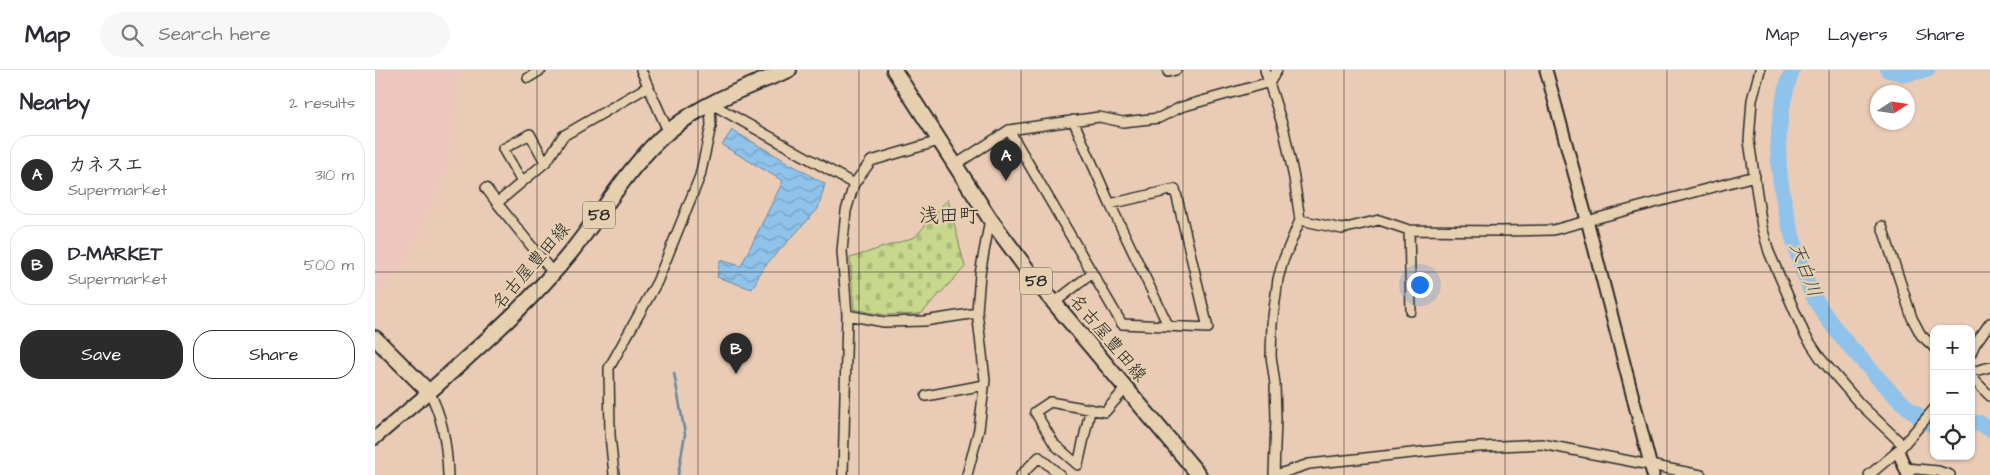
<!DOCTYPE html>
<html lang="en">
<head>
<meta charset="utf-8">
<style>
  :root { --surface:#fff; --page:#f7f7f7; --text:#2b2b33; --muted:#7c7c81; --line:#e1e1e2; --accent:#2b2b2b }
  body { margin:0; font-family:"Architects Daughter","Klee One",sans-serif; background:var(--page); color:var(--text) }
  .controls { position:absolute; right:15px; bottom:15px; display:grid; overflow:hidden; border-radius:10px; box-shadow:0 1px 4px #0004 }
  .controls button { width:45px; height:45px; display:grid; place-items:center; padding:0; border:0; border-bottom:1px solid var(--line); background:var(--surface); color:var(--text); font:25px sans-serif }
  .compass { position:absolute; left:1495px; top:15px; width:45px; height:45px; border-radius:50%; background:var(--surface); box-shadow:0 1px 4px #0004; rotate:78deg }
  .you { position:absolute; left:1044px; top:214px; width:18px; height:18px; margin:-12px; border:4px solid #fff; border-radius:50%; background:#1a73e8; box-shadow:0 0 0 8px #1a73e833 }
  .badge { display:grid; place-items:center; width:32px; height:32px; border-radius:50%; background:var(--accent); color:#fff; font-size:16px; font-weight:700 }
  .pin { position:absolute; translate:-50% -41px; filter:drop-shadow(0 1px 2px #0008) }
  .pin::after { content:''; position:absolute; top:26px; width:18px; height:15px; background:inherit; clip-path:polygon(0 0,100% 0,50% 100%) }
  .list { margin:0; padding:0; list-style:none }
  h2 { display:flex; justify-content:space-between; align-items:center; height:65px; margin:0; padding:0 20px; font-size:21px }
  h2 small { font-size:16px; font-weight:400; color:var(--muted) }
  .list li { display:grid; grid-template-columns:32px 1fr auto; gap:15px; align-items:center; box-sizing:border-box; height:80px; margin:0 10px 10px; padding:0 10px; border:1px solid var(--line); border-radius:20px }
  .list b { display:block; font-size:19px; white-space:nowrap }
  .list p { margin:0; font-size:16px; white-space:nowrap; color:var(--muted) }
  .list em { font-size:16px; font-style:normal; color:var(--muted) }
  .actions { display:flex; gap:10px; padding:15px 20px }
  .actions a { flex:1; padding:11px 0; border:1px solid var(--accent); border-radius:20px; text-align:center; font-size:18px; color:var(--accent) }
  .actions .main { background:var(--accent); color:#fff }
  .icon { flex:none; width:28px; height:28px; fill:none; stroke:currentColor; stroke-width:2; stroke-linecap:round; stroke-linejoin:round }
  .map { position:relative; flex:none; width:1615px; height:405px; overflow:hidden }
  header { display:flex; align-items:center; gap:30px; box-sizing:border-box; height:70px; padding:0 25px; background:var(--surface); border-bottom:1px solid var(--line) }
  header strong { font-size:24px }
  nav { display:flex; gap:28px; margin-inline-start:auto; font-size:18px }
  .search { width:350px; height:45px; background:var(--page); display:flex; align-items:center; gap:12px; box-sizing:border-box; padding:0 18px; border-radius:28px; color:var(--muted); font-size:19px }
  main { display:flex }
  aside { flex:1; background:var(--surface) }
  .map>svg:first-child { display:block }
  .built { fill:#edc7bd }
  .cemetery { fill:url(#cemetery-stones); stroke:#79825c }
  .water { fill:url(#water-waves); stroke:#67869f }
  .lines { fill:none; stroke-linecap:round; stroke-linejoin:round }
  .stream { stroke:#67869f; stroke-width:2.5 }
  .river { stroke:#8fc3ec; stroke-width:16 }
  .minor-casing { stroke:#2b2b2b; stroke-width:12 }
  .tertiary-casing { stroke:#2b2b2b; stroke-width:15 }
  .secondary-casing { stroke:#2b2b2b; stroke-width:16 }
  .primary-casing { stroke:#2b2b2b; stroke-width:18 }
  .minor { stroke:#e7d0b0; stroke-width:9 }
  .tertiary { stroke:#e7d0b0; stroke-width:11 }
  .secondary { stroke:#e7d0b0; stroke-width:12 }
  .primary { stroke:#e7d0b0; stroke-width:14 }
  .grid { fill:none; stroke:#2b2b2b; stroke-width:1; stroke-opacity:0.55 }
  .labels { text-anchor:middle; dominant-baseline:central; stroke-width:4.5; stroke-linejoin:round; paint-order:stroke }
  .shield { fill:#e7d0b0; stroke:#635c53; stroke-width:1 }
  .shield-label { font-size:16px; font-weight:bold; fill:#2b2b2b }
  .street-label { font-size:18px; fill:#2b2b2b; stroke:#e7d0b0 }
  .water-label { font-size:19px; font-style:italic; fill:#3a4248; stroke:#e7d0b0 }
  .quarter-label { font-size:20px; fill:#2b2b2b; stroke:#e7d0b0 }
</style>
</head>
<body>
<header>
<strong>Map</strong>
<div class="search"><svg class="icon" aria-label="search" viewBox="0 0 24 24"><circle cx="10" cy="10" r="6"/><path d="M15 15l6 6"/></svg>Search here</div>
<nav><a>Map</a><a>Layers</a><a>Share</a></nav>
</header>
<main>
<aside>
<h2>Nearby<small>2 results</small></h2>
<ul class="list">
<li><span class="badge">A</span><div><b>カネスエ</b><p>Supermarket</p></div><em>310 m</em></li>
<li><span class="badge">B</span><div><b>D-MARKET</b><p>Supermarket</p></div><em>500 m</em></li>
</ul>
<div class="actions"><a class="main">Save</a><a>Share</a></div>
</aside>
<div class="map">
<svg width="1615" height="405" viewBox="0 0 1615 405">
  <defs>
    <pattern id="cemetery-stones" width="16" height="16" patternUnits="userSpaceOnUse" patternTransform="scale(1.25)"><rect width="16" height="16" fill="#c7d88c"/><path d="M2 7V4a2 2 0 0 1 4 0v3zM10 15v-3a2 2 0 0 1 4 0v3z" fill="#abba79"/></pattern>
    <pattern id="water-waves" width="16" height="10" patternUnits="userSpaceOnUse" patternTransform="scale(1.25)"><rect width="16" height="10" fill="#8fc3ec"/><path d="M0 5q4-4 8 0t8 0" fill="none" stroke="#759fbf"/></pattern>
  </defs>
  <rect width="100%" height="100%" fill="#eaccb6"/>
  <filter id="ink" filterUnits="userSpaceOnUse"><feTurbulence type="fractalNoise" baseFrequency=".02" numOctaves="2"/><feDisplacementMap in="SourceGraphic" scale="10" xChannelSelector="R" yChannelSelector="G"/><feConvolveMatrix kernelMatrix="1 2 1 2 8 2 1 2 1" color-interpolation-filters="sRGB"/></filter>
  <g filter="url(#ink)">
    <path class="built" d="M0 0H86L72 103 27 200 0 231Z"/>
    <path class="cemetery" d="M573 129 590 197 546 244 509 245 479 239 475 188 540 167Z"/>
    <path class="water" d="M357 60 450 114 443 139 388 198 377 219 342 207 345 190 366 196 408 111 347 75Z"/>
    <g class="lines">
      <path class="stream" d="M299 303 310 364 303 405"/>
      <path class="river" d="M1417 0C1396 59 1401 112 1419 172 1425 191 1430 211 1440 229 1453 253 1476 278 1494 298 1514 321 1532 340 1559 356
        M1513 0 1530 4 1552 0
        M1596 354 1604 353 1615 359"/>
      <g class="minor-casing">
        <path id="minor" d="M266 0 293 61
          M890 0 909 60 919 108 925 150 908 191 903 209 897 254 896 286 900 314 901 348 899 405
          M1385 0 1377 30 1374 71 1387 157 1394 182 1430 265 1446 289 1484 333 1528 375
          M793 2 801 0
          M153 8 166 0
          M335 33 479 114
          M634 60 747 254 833 258 800 119 735 134 698 50
          M580 95 634 60 724 47 748 52 784 48 806 37 895 12 902 0
          M147 112 128 79 155 64 170 92
          M111 118 122 133 172 91 188 66 274 16
          M122 133 178 203
          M735 134 793 255
          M925 150 967 159 1004 150 1034 160 1125 161 1178 160 1380 106
          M1507 156 1537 248 1546 265 1559 277
          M1034 160 1036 241
          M679 233 716 204
          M472 245 509 252 549 251 602 243
          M1596 283 1600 274 1615 253
          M1596 302 1615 297
          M1596 307 1615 326
          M54 322C68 346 72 377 73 405
          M551 326 609 315
          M715 341 703 395 680 375 660 342 675 332 730 342 751 318
          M1531 398 1563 401 1575 405
          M239 405 235 365 234 298 282 212 325 106 336 56 335 33
          M468 405 472 245 467 181 471 141 479 114 496 91 564 71
          M592 405 604 359 610 310 602 241 605 204 615 149
          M646 405 664 387 685 405
          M901 405 934 394 1084 378 1167 374 1326 405
          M1494 405 1523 381 1559 339"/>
      </g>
      <g class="tertiary-casing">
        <path id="tertiary" d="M1171 0 1212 150 1278 405
          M1523 381 1533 405"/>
      </g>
      <g class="secondary-casing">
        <path id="secondary" d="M0 368 54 322"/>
      </g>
      <g class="primary-casing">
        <path id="primary" d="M519 0 615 149 660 210 824 405
          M0 268 54 322C104 277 154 234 196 182 227 144 256 92 294 61 329 32 372 17 414 0"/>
      </g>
      <use href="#minor" class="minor"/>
      <use href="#tertiary" class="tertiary"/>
      <use href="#secondary" class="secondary"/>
      <use href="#primary" class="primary"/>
    </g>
  </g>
  <path class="grid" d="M162 0V405M323 0V405M484 0V405M646 0V405M808 0V405M969 0V405M1130 0V405M1292 0V405M1454 0V405M0 202H1615"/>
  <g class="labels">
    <g class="shield">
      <rect x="208" y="131.5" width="32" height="27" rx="4"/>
      <rect x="645" y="197.5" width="32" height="27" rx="4"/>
    </g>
    <g class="shield-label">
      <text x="224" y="145">58</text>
      <text x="661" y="211">58</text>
    </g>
    <g class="street-label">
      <text transform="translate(156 196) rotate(-49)">名古屋豊田線</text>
      <text transform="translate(733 268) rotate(50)">名古屋豊田線</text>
    </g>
    <g class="water-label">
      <text transform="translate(1430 200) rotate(69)">天白川</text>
    </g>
    <g class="quarter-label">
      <text x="574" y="146">浅田町</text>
    </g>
  </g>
</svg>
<div class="controls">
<button>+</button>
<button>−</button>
<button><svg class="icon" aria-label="locate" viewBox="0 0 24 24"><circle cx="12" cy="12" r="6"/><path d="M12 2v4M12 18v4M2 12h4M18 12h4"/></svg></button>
</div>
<svg class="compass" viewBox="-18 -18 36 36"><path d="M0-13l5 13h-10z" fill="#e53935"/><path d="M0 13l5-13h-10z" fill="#7c7c81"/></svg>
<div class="you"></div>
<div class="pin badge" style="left:631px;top:111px">A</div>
<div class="pin badge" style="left:361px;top:304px">B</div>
</div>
</main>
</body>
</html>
